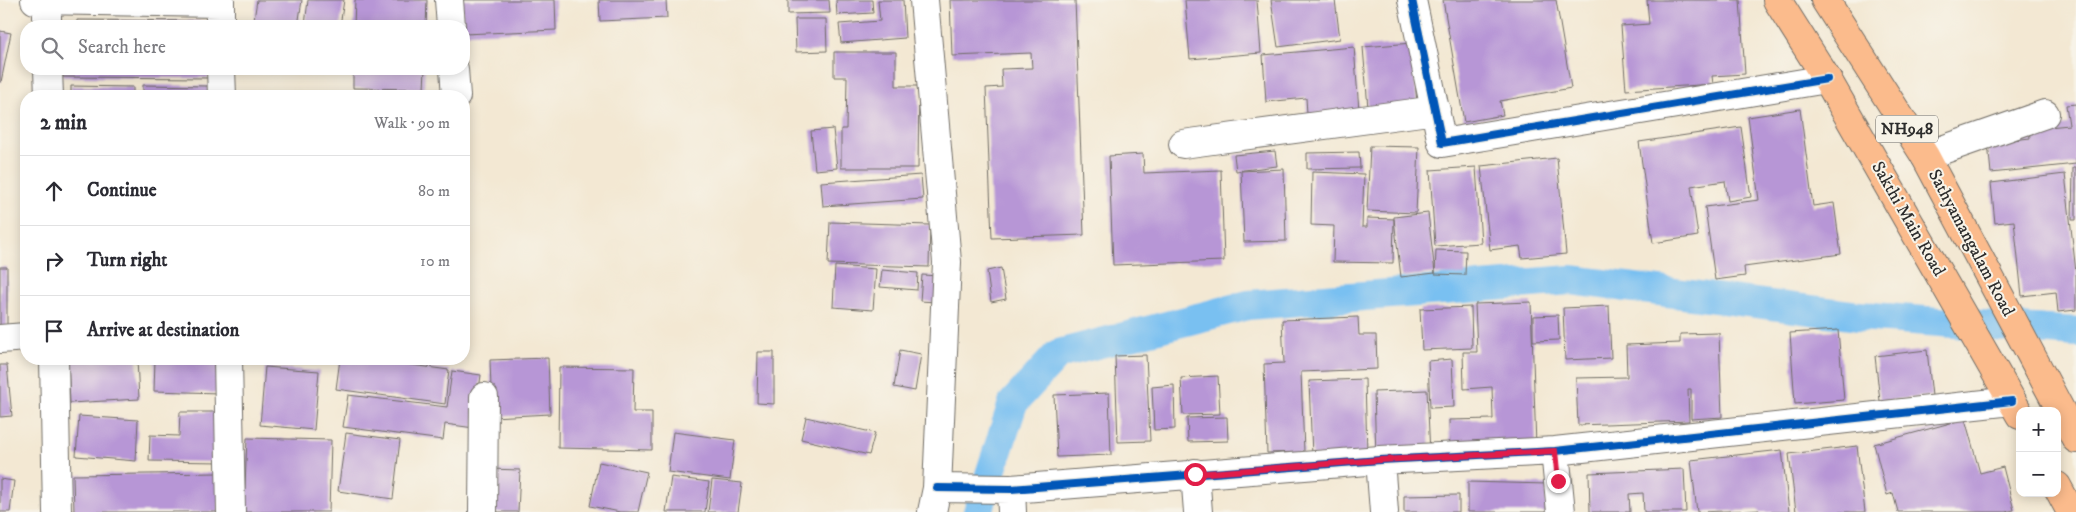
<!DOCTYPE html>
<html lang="en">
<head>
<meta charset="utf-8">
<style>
  :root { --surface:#fff; --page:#f2f2f3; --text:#2b2b33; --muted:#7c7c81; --line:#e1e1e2 }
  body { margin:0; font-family:"IM FELL DW Pica",serif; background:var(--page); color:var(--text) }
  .controls { position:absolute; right:15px; bottom:15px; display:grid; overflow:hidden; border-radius:10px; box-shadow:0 2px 12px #0003 }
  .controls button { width:45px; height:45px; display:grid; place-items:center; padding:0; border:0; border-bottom:1px solid var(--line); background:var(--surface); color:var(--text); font:25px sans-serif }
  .stop { position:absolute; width:15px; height:15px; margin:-11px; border:4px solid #e11d48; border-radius:50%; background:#fff }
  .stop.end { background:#e11d48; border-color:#fff; box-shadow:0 1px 5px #0008 }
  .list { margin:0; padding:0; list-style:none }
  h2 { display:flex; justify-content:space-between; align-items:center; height:65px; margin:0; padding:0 20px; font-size:21px }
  h2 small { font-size:16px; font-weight:400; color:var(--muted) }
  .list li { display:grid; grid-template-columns:32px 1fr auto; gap:15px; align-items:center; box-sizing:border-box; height:70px; padding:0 20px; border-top:1px solid var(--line) }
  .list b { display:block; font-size:19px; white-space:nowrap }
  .list em { font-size:16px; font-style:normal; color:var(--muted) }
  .icon { flex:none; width:28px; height:28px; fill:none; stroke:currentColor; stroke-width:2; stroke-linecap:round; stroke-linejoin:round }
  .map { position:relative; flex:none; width:2076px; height:512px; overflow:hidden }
  .search { position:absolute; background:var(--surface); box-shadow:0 2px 12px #0003; left:20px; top:20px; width:450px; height:55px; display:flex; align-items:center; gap:12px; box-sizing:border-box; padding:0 18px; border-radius:20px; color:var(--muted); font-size:19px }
  .panel { position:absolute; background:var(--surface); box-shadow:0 2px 12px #0003; left:20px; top:90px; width:450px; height:275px; border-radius:20px }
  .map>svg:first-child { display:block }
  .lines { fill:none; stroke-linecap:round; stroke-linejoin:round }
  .canal { stroke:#79c0f1; stroke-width:30 }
  .building { fill:#b796d6 }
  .minor-casing { stroke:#716d66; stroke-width:30 }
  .highway-casing { stroke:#716d66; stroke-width:30 }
  .minor { stroke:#fff; stroke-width:28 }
  .highway { stroke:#fbbb8c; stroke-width:28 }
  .cycleway-casing { stroke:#f7f3e8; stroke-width:11 }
  .cycleway { stroke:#0057b8; stroke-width:8 }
  .route { stroke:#e11d48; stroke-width:6 }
  .labels { text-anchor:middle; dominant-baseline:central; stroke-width:4; stroke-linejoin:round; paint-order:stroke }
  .shield { fill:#f7f3e8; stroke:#686764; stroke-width:1 }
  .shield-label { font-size:16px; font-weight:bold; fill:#2b2b2b }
  .street-label { font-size:18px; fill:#2b2b2b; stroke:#f7f3e8 }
</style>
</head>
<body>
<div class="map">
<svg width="2076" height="512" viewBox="0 0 2076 512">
  <rect width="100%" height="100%" fill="#f7f3e8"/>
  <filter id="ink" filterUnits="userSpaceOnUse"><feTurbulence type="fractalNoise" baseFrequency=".02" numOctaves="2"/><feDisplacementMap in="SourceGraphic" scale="10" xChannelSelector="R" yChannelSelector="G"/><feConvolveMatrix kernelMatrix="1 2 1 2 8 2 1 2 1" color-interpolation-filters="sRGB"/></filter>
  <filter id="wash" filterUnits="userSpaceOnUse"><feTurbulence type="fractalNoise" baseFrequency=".0096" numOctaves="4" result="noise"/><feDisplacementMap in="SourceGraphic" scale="20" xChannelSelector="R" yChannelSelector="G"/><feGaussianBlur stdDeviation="1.12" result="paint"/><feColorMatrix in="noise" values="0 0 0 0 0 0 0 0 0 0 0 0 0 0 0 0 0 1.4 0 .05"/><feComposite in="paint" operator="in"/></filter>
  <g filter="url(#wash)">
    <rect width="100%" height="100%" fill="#f3e8d3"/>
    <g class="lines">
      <path class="canal" d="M978 512 1013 403 1058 354 1248 305 1571 280 1859 316 2076 332"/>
    </g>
    <g id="blocks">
      <path class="building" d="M257 0H302L298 26H253Z
        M308 0H344L340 26 305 25Z
        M355 0H427L426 26H354Z
        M461 0H555L556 30 464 34Z
        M599 0H666L667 18 600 21Z
        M788 0H829L830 13 788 14Z
        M836 0H872L873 13 837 15Z
        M878 0H903L905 38 841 43 839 24 880 21Z
        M950 0H1075L1084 235 992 238 986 88 1002 87 1001 69 1032 68 1031 53 952 56Z
        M1185 0H1257L1261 53 1190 59Z
        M1271 0H1335L1340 39 1278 47Z
        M1443 0H1556L1571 88 1500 101 1503 115 1464 122Z
        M1647 0H1740L1745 74 1712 76 1713 84 1626 90 1621 26 1649 24Z
        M795 19H826L827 51 796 52Z
        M77 20 209 21V26H77Z
        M0 31 11 33 1 82H0Z
        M1412 43 1417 104 1368 108 1363 47Z
        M1354 47 1359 110 1307 114 1306 98 1266 102 1263 55Z
        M834 52H896V86H919L918 168H841V129H846L847 77H834Z
        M62 69H209L208 78 63 77Z
        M274 69H292L291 73Z
        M353 69H425L424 89 353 88Z
        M143 85 208 86V96H143Z
        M71 86 133 87V96H71Z
        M2076 104V164L1991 173 1988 143 2030 138 2029 129 2069 125 2066 105Z
        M1800 109 1813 206 1834 203 1841 254 1744 267 1745 276 1715 280 1705 207 1759 200 1748 117Z
        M1741 127 1751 197 1728 201 1725 181 1691 186 1698 236 1653 243 1639 142Z
        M833 129 837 168 815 170 811 131Z
        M1370 146 1419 147 1416 213 1367 211Z
        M1275 151 1277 166 1236 171 1234 155Z
        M1359 152 1360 168 1307 169V153Z
        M1143 154 1144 173 1221 170 1224 261 1113 265 1109 156Z
        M1557 158 1566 254 1522 258 1520 246 1490 250 1481 166Z
        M1476 167 1481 243 1435 246 1430 170Z
        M2073 168H2076V220H2072Z
        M1284 169 1286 241 1244 242 1241 171Z
        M1312 172 1364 174 1362 227H1367V218L1394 219V217L1428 213 1435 273 1401 277 1394 219 1393 263 1333 262 1334 226 1311 225Z
        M2065 174 2076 272V310L2058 312 2056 292 2022 296 2014 221 1995 223 1991 183Z
        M921 175 923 199 823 206 821 182Z
        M830 222 930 225 929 267 828 264Z
        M1436 250 1466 251 1465 275 1435 274Z
        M835 266 876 269 873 310 833 307Z
        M0 267H7V328H0Z
        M1001 268 1006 299 991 302 987 271Z
        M882 270 918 273 917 290 880 287Z
        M922 275 939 276 936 302 920 301Z
        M1531 302 1536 446 1450 449 1449 420 1493 419 1492 387 1464 389 1463 352H1477L1475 304Z
        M1609 306 1611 358 1565 360 1563 308Z
        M1471 307 1472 348 1422 350 1420 309Z
        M1558 315 1559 340 1533 341V316Z
        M1358 317 1359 335H1376L1377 369 1301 372 1304 452 1267 453 1264 364 1284 363 1282 320Z
        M1838 330 1844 400 1795 404 1790 333Z
        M1719 333 1722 417 1691 419V389H1688L1689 421 1578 425 1576 378 1627 377 1626 345 1680 343V334Z
        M900 350 921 354 915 391 894 387Z
        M1927 350 1932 396 1880 401 1875 356Z
        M758 352H774V404L757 403Z
        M1146 355 1150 441 1118 442 1115 356Z
        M548 358 550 414 492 417 490 360Z
        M68 359H137L139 399 70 403Z
        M155 359H219V393L154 391Z
        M340 359H367L449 370 445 404 336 389Z
        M1452 359 1454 407 1430 408 1428 361Z
        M0 365H7L12 416 0 417Z
        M265 367 319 371 314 430 260 425Z
        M559 367 634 368 633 412H652V450L558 448Z
        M452 371 481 375 474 428 445 424 443 440 343 427 348 395 447 407Z
        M1218 376 1220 414 1183 415 1181 378Z
        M1365 379 1367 454 1312 456 1309 381Z
        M1174 385 1175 429 1154 430 1152 387Z
        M1427 390 1430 454 1376 457 1374 392Z
        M1109 393 1111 455 1057 457 1054 395Z
        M180 412H223L222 462 149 461 150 435 179 436Z
        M79 416 138 420 136 461 76 456Z
        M806 417 875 433 869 455 801 439Z
        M1227 417 1228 441 1188 442 1187 418Z
        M1965 419 1980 473 2003 467 2014 510 2005 512H1898L1893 493 1887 495 1874 444Z
        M673 432 735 440 730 480 668 472Z
        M346 433 400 440 393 499 338 491Z
        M247 438 331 440 329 512H244Z
        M1857 446 1865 512H1796L1789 454Z
        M1782 450 1789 512H1759V510L1697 512 1691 460Z
        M599 462 647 472 638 512H620L590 506Z
        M489 469 520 470 518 512H488Z
        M1684 469 1686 512H1644L1643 493 1629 494 1630 512H1590L1589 473Z
        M219 473V512H74L73 475Z
        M671 477 709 482 705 512H666Z
        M0 479 14 481 10 512H0Z
        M712 480 742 483 738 512H708Z
        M1468 482 1547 484 1546 512H1468Z
        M1459 495V512H1404V496Z"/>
    </g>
  </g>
  <g filter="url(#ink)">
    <use href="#blocks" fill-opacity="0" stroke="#716d66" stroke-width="1"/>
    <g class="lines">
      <g class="minor-casing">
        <path id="minor" d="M35 0 220 3
          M47 0V26
          M220 0V26
          M449 0 451 26
          M924 0 947 262 937 488 932 512
          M1412 0 1442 143 1827 79
          M48 69 49 96
          M221 69 222 96
          M454 69 456 96
          M1183 144 1436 110
          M1925 156 2045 114
          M0 339 26 337
          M54 359 57 512
          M228 359 231 512
          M1555 451 1561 512
          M1380 460 1384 512
          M1195 473 1198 512
          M937 488 1011 489 1380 460 1555 451 2012 401
          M1011 489 1012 512
          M483 512 484 397"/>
      </g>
      <g class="highway-casing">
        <path id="highway" d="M1777 0 1827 79 2020 415
          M1825 0 1925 156 2076 439
          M2057 486 2071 512"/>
      </g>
      <use href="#minor" class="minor"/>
      <use href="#highway" class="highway"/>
      <g class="cycleway-casing">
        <path id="cycleway" d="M1412 0 1442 143 1827 79
          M937 488 1011 489 1380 460 1555 451 2012 401"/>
      </g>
      <use href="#cycleway" class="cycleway"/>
    </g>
  </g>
  <g class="lines" filter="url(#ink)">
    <path class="route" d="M1195 474 1380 460 1555 451 1558 481"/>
  </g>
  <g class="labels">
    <rect class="shield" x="1876" y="115.5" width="62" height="27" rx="4"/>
    <g class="shield-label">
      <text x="1907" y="129">NH948</text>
    </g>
    <g class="street-label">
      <text transform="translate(1908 219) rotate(60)">Sakthi Main Road</text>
      <text transform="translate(1971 243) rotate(62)">Sathyamangalam Road</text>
    </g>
  </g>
</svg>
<div class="controls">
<button>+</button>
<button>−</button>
</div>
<div class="stop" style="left:1195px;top:474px"></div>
<div class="stop end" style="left:1558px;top:481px"></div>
<div class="search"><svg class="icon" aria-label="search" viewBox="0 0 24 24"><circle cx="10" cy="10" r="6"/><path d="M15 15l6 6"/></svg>Search here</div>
<section class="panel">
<h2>2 min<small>Walk · 90 m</small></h2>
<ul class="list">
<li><svg class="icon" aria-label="ahead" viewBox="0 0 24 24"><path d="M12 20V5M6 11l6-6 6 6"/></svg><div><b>Continue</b></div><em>80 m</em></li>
<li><svg class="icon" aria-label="right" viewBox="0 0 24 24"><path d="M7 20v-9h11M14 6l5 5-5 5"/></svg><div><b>Turn right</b></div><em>10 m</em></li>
<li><svg class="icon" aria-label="arrive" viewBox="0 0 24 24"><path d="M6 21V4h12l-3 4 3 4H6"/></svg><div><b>Arrive at destination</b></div></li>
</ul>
</section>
</div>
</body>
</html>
